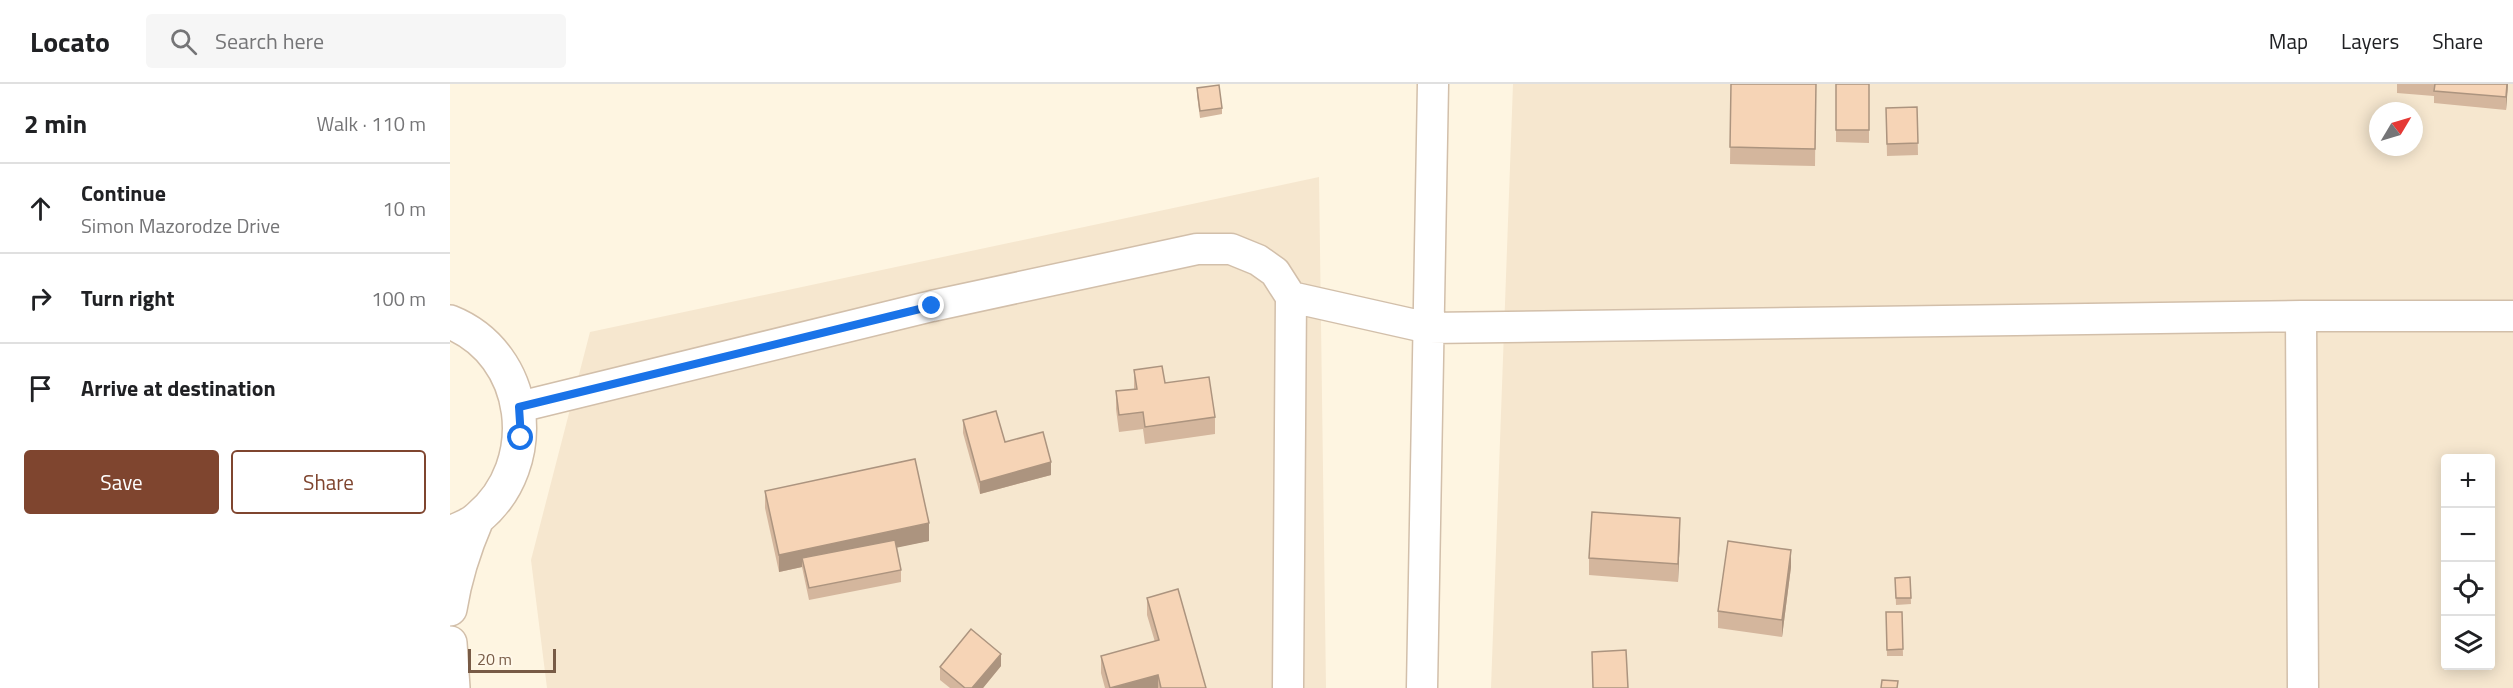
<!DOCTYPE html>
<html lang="en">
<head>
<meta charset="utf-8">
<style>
  :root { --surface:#fff; --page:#f6f6f6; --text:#202124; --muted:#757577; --line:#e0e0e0; --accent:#7f452f }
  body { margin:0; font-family:"Titillium Web",sans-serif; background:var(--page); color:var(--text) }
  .controls { position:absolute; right:18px; bottom:18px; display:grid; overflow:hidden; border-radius:6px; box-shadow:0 3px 15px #0003 }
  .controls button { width:54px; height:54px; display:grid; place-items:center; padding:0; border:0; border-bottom:2px solid var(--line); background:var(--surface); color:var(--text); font:30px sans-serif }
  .compass { position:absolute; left:1919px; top:18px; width:54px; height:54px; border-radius:50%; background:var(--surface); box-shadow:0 3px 15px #0003; rotate:52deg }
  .scale { position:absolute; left:18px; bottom:15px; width:88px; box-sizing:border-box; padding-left:6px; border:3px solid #785b46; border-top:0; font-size:16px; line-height:21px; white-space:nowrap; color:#785b46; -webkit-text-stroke:4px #fff8e9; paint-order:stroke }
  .stop { position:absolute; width:18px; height:18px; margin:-14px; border:4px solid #1a73e8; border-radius:50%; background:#fff }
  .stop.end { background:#1a73e8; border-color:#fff; box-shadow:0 2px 6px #0008 }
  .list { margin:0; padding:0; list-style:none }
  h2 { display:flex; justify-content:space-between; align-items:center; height:78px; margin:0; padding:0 24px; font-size:26px }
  h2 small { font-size:20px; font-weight:400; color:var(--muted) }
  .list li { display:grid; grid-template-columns:39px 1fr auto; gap:18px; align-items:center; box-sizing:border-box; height:90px; padding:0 24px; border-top:2px solid var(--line) }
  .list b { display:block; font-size:22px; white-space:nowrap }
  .list p { margin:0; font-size:20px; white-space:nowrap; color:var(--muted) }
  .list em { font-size:20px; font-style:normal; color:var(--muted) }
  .actions { display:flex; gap:12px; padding:18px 24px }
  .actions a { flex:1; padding:14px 0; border:2px solid var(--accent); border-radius:6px; text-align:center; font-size:21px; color:var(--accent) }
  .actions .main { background:var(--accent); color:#fff }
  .icon { flex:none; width:33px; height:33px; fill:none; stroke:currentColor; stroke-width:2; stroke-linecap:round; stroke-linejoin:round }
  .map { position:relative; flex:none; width:2063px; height:604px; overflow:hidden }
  header { display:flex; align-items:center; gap:36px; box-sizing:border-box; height:84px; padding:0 30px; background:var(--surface); border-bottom:2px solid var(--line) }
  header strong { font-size:28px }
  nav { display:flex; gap:33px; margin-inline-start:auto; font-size:21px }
  .search { width:420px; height:54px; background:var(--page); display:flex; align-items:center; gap:15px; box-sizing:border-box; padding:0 21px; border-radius:6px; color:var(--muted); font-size:22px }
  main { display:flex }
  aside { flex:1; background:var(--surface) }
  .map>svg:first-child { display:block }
  .residential { fill:#f6e7cf; fill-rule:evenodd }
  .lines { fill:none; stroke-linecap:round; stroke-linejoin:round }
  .minor-casing { stroke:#d2bfaa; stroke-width:33 }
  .tertiary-casing { stroke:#d2bfaa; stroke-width:36 }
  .minor { stroke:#fff; stroke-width:30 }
  .tertiary { stroke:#fff; stroke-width:33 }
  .wall { fill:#d4b69d }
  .shaded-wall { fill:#ac947f }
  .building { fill:#f6d4b6; stroke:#ac947f; stroke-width:1.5 }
  .route { stroke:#1a73e8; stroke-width:8 }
</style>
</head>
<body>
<header>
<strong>Locato</strong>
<div class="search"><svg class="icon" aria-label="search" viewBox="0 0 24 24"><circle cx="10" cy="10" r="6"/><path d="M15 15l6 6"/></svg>Search here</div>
<nav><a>Map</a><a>Layers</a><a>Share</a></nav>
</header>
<main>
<aside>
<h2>2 min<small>Walk · 110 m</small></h2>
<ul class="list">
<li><svg class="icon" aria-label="ahead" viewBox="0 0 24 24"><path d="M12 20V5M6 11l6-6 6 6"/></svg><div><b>Continue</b><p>Simon Mazorodze Drive</p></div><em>10 m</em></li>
<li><svg class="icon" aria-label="right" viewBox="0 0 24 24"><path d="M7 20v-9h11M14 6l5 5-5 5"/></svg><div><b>Turn right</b></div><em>100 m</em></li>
<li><svg class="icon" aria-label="arrive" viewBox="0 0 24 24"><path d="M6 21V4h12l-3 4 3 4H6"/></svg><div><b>Arrive at destination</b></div></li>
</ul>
<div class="actions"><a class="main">Save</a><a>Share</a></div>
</aside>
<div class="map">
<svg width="2063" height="604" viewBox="0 0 2063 604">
  <rect width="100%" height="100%" fill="#fef5e1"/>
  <path class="residential" d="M1063 0H2063V604H1041ZM1928 27H1964V63H1928ZM1996 374H2040V582H1996Z
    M869 93 876 604H97L81 476 140 248Z"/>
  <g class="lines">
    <g class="minor-casing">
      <path id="minor" d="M841 213 979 244 1851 232H2063
        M1851 232 1853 604
        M69 323 482 222 747 165H781L808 176 825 188 841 213 838 604
        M972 604 983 0"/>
    </g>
    <g class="tertiary-casing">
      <path id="tertiary" d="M0 238C80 270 93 380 28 434 21 441 9 445 0 449
        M0 525C5 493 14 465 27 435
        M0 559 3 604"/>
    </g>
    <use href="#minor" class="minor"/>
    <use href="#tertiary" class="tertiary"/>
  </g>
  <path class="wall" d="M1281 0H1366L1365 82 1280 80Z
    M1386 0H1419V59L1386 58Z
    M1947 0H1985L1984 12 1947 9Z
    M2058 0 2056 26 1984 19V7Z
    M747 4 772 24V30L750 34 747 11Z
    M1467 23 1468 71 1437 72 1436 24Z
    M684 286 715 299 765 333V350L695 360 693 345 669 348 666 325V307L684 305Z
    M513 336 555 358 601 391 530 410 513 349Z
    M315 407 479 457 446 463 451 486V498L359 516 352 483 329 488 315 424Z
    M1230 451 1228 498 1139 491V474Z
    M1341 483 1332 553 1268 544V527Z
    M1460 493 1461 520 1446 521 1445 494Z
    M697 514 756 604H655L651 589V572L705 558 697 531Z
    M1436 528H1452L1453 572H1437Z
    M551 582 533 604H500L490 596V583Z"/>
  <path class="shaded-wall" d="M2057 0H2058L2056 26V13Z
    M601 378V391L530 410V398Z
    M1230 434V451L1228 498V480Z
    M479 439V457L354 483 352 474V483L329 488V471Z
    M1341 466V483L1332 553V536Z
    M551 570V582L533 604H522Z
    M708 591V604H661Z"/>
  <path class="building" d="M1281 0H1366L1365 65 1280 63Z
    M1386 0H1419V46H1386Z
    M1985 0H2057L2056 13 1984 7Z
    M769 1 772 24 750 27 747 4Z
    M1467 23 1468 59 1437 60 1436 24Z
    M712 282 715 299 759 293 765 333 695 343 693 328 669 331 666 307 687 305 684 286Z
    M546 327 555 358 593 348 601 378 530 398 513 336Z
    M465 375 479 439 329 471 315 407Z
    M1142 428 1230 434 1228 480 1139 474Z
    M445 456 451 486 359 504 352 474Z
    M1278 457 1341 466 1332 536 1268 527Z
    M1460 493 1461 514H1446L1445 494Z
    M728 505 756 604H711L708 591 660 604 651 572 709 556 697 514Z
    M1436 528H1452L1453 565 1437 566Z
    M521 545 551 570 522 604H515L490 583Z
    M1176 566 1178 604H1143L1142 568Z
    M1432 596 1448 597 1447 604H1431Z"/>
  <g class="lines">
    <path class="route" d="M71 354 69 323 482 222"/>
  </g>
</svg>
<div class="controls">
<button>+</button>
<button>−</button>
<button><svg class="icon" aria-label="locate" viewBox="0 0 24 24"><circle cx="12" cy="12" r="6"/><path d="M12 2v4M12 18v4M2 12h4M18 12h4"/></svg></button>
<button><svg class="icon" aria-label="layers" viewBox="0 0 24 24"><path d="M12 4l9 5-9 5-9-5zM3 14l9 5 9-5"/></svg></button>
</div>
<svg class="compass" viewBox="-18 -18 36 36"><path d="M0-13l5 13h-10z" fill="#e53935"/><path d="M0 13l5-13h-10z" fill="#757577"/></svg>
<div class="scale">20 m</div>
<div class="stop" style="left:71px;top:354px"></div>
<div class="stop end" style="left:482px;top:222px"></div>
</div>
</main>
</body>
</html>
